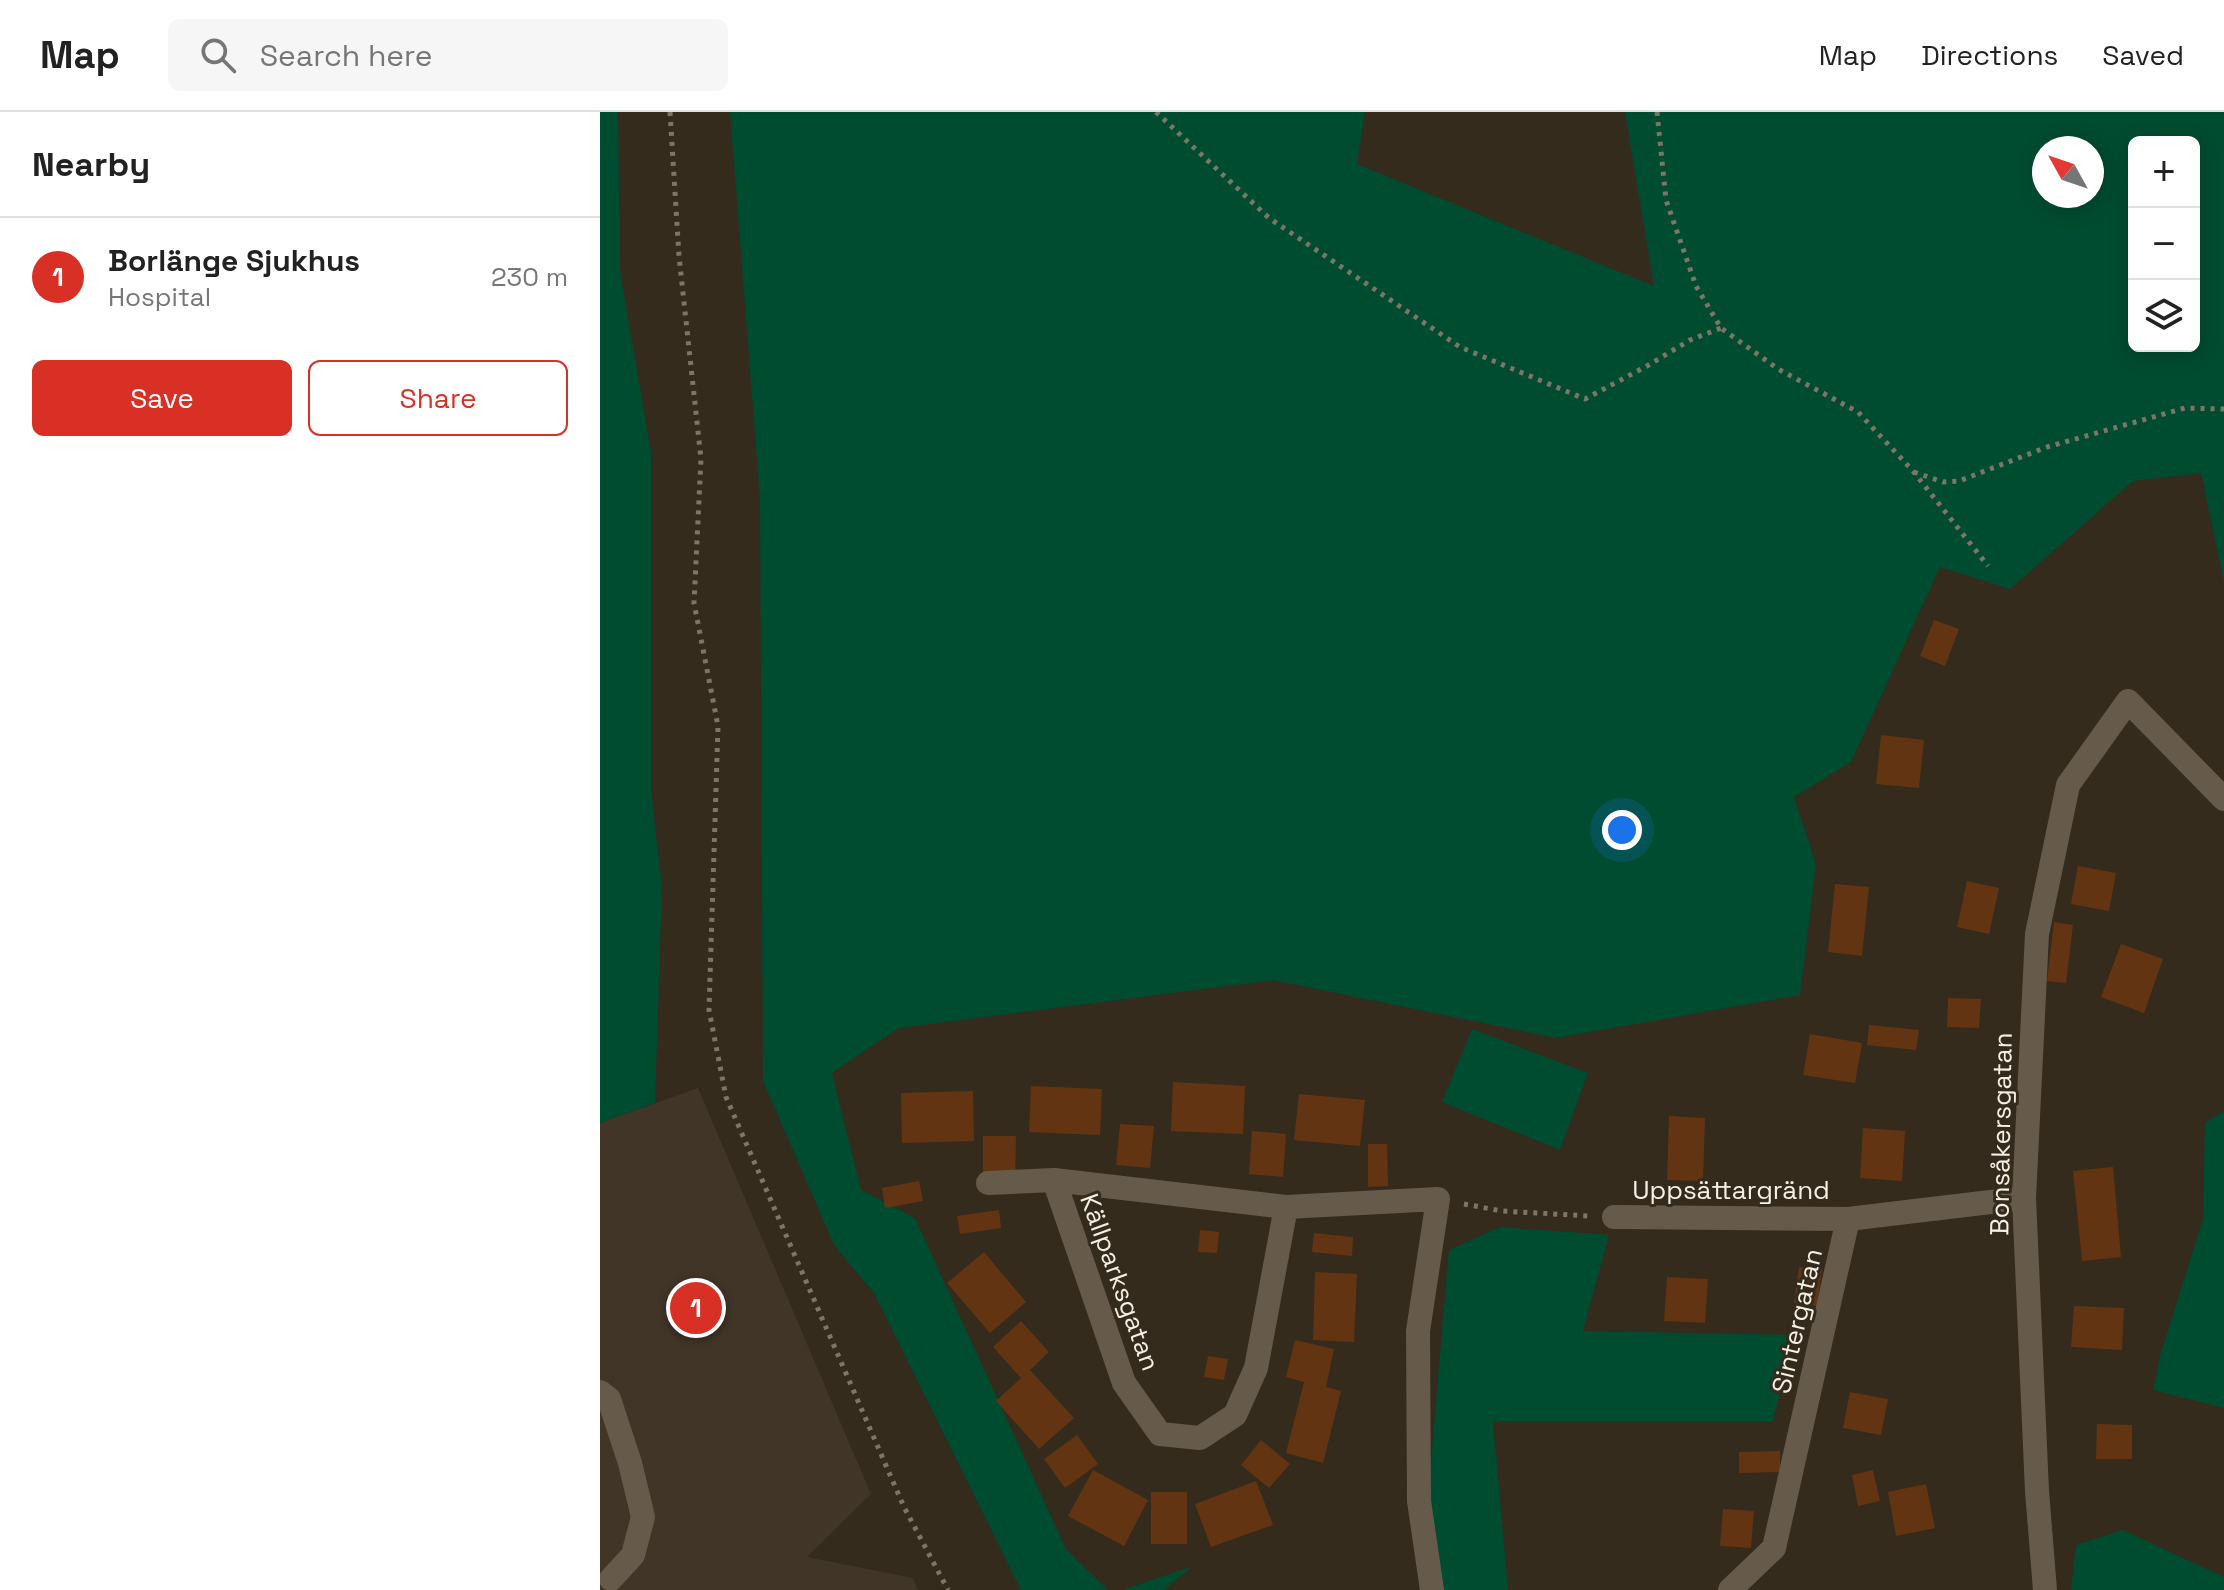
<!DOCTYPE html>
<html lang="en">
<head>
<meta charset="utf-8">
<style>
  :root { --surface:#fff; --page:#f6f6f6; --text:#222; --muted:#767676; --line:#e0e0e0; --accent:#d93025 }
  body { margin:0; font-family:"Space Grotesk",sans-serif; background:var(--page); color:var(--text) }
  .controls { position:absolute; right:24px; top:24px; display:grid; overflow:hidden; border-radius:12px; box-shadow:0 4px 20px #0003 }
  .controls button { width:72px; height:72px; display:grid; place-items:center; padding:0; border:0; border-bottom:2px solid var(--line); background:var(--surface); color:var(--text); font:40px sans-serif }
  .compass { position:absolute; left:1432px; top:24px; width:72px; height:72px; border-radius:50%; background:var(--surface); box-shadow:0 4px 20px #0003; rotate:310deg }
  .you { position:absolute; left:1022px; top:718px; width:28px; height:28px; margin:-20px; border:6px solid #fff; border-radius:50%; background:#1a73e8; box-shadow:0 0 0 12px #1a73e833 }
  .badge { display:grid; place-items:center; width:52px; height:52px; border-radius:50%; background:var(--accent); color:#fff; font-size:26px; font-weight:700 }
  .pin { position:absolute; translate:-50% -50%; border:4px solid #fff; box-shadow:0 2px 8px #0006 }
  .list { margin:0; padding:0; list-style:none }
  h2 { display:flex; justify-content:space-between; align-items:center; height:104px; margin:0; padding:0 32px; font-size:34px }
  h2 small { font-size:26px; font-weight:400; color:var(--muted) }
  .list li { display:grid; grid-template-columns:52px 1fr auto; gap:24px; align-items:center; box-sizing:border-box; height:120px; padding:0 32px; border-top:2px solid var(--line) }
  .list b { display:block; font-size:30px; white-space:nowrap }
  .list p { margin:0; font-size:26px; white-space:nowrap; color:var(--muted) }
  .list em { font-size:26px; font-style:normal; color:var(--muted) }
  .actions { display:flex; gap:16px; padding:24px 32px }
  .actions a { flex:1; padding:18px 0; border:2px solid var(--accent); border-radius:12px; text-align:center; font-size:28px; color:var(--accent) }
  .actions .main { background:var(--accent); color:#fff }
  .icon { flex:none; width:44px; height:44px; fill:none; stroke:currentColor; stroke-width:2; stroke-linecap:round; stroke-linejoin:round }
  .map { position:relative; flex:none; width:1624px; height:1478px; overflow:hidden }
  header { display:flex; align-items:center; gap:48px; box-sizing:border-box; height:112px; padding:0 40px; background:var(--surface); border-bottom:2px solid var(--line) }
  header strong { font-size:38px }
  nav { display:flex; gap:44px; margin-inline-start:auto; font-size:28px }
  .search { width:560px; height:72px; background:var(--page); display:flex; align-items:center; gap:20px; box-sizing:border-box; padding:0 28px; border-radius:12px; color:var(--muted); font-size:30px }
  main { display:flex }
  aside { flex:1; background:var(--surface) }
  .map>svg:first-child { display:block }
  .medical { fill:#413527 }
  .green { fill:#004c30; fill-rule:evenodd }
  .building { fill:#633412 }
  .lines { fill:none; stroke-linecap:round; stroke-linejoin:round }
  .path { stroke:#7d7568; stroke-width:5; stroke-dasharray:4 6; stroke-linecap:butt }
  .minor { stroke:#665b4b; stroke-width:24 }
  .labels { text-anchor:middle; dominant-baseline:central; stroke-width:6; stroke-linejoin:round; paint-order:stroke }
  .street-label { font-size:26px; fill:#f5efe5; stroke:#342b1c }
</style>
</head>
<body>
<header>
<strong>Map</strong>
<div class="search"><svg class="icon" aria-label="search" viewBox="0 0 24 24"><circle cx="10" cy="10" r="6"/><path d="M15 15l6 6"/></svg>Search here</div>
<nav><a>Map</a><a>Directions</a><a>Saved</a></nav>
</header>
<main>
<aside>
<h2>Nearby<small></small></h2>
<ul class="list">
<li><span class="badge">1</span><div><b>Borlänge Sjukhus</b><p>Hospital</p></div><em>230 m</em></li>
</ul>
<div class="actions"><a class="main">Save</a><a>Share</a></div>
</aside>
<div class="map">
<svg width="1624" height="1478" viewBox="0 0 1624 1478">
  <rect width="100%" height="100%" fill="#342b1c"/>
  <path class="medical" d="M98 976 271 1382 207 1445 313 1466 318 1478H0V1011Z"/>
  <path class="green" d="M0 0H18L20 159 51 340V680L62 774 55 991 0 1011Z
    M130 0H765L757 52 1054 174 1025 0H1624V470L1601 361 1533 369 1410 477 1340 455 1251 650 1194 685 1216 752 1200 883 956 926 673 868 299 916 232 961 261 1078 315 1106 466 1437 508 1478H421L274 1181 234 1133 163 969 160 387ZM1534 30H1594V234H1534ZM1444 36H1492V84H1444Z
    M872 917 988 961 960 1038 842 990Z
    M1624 999V1296L1553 1278 1560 1244 1603 1107 1605 1011Z
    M900 1115 1009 1123 983 1219 1194 1223 1173 1309H893L908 1478H843L828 1384 849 1138Z
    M1523 1418 1624 1465V1478H1471L1476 1433Z
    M593 1454 564 1478H523Z"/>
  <path class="building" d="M1334 508 1359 517 1345 554 1320 544Z
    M1281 623 1324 628 1319 676 1276 672Z
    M1478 754 1516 761 1509 799 1471 792Z
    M1367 769 1399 776 1389 822 1357 815Z
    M1235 772 1269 775 1262 844 1228 840Z
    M1454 810 1473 813 1466 871 1447 869Z
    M1521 832 1563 847 1544 901 1501 885Z
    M1348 886 1381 887 1379 916 1347 915Z
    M1269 913 1319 918 1316 938 1267 933Z
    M1210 922 1262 931 1255 971 1203 963Z
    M573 970 645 974 643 1022 571 1019Z
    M431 974 502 977 500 1023 429 1020Z
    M373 979 374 1029 302 1031 301 981Z
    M699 982 765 988 760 1034 694 1028Z
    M1069 1004 1105 1006 1103 1069 1067 1068Z
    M520 1012 554 1014 550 1056 516 1053Z
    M1263 1016 1305 1019 1302 1069 1260 1066Z
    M652 1019 686 1022 683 1065 649 1062Z
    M383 1024H416L415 1068H383Z
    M768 1032H787L788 1074 768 1075Z
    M1513 1055 1521 1145 1482 1149 1473 1059Z
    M319 1069 323 1089 285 1096 282 1076Z
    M399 1098 401 1116 360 1122 357 1104Z
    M600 1118 619 1120 617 1141 598 1140Z
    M714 1121 753 1125 752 1144 712 1140Z
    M384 1140 426 1190 390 1221 347 1171Z
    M1199 1155 1222 1157 1217 1194 1194 1191Z
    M715 1160 757 1162 754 1230 713 1228Z
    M1067 1165 1108 1167 1105 1211 1064 1209Z
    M1474 1194 1524 1196 1522 1238 1471 1235Z
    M421 1209 449 1240 430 1258 474 1306 439 1337 396 1289 421 1266 393 1235Z
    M695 1228 734 1237 726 1275 741 1279 723 1351 686 1341 704 1270 686 1265Z
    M608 1244 628 1247 624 1268 604 1265Z
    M1250 1280 1288 1287 1281 1323 1243 1316Z
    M1497 1312 1532 1313V1347H1496Z
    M477 1323 498 1352 465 1376 444 1347Z
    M661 1328 690 1352 669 1376 641 1353Z
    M1180 1339V1360L1139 1361V1340Z
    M493 1358 548 1388 524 1434 468 1404Z
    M1273 1358 1280 1389 1258 1394 1252 1363Z
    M656 1369 673 1413 611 1435 595 1392Z
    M1326 1372 1335 1416 1296 1424 1288 1380Z
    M551 1380H587V1432H551Z
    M1123 1397 1154 1399 1151 1436 1120 1434Z"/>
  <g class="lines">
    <path class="path" d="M70 0 79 144 101 347 94 491 118 614 109 898 126 985 304 1395 348 1478
      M556 0 669 106 860 235 985 287 1047 254 1090 228 1121 216
      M1057 0 1066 88 1096 174 1121 216 1178 257 1258 300 1313 359 1388 454
      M1314 360 1343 370 1359 369 1447 335 1585 296 1624 297
      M864 1092 902 1099 989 1104"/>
    <path class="minor" d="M454 1068 524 1271 560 1322 600 1326 635 1303 656 1256 686 1095
      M388 1071 454 1068 686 1095 838 1087 818 1219 819 1389 832 1478
      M1014 1105 1248 1107
      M0 1280 9 1287 30 1351 43 1405 33 1443 11 1467
      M1130 1478 1174 1436 1248 1107 1424 1086
      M1445 1478 1437 1379 1424 1086 1437 822 1468 673 1528 589 1624 687"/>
  </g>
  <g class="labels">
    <g class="street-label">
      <text transform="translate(1401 1022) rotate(-89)">Bonsåkersgatan</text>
      <text x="1131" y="1078">Uppsättargränd</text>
      <text transform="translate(520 1170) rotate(70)">Källparksgatan</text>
      <text transform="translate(1197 1209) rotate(-77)">Sintergatan</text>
    </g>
  </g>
</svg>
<div class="controls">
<button>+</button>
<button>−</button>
<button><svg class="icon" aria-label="layers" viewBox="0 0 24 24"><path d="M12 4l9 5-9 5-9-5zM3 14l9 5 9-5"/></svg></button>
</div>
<svg class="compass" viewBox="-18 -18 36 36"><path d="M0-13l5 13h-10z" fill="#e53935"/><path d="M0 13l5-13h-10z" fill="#767676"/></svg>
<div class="you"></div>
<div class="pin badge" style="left:96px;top:1196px">1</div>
</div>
</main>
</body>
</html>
